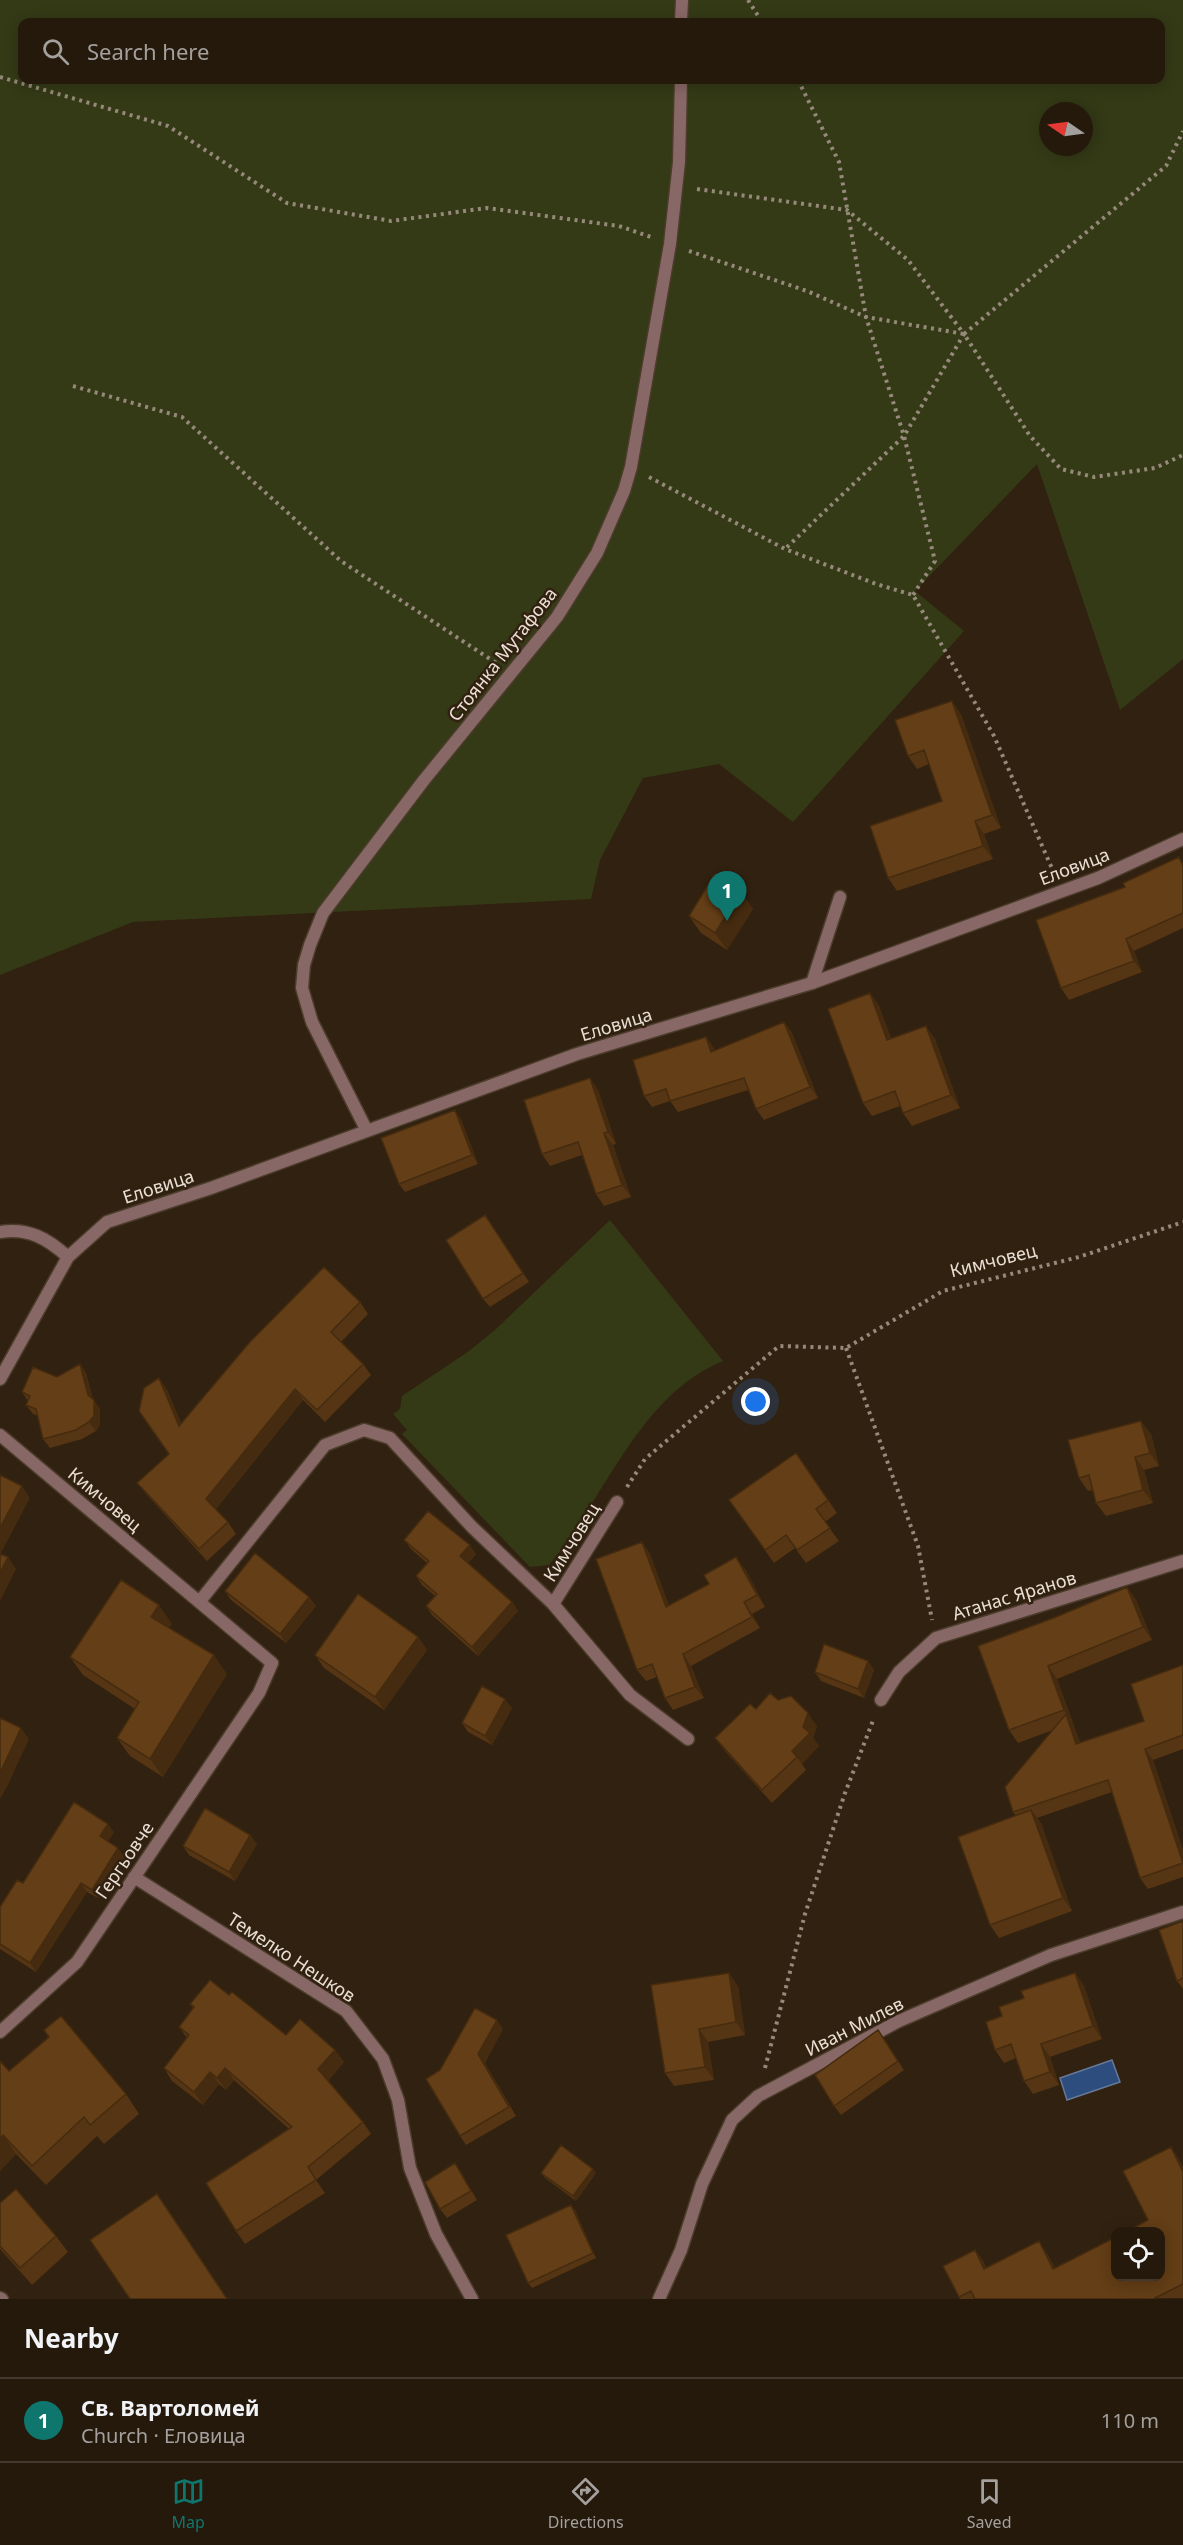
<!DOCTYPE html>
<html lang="en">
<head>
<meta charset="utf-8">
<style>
  :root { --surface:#25190c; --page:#31261a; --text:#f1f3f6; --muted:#a3a09d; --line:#42382d; --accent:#0f766e }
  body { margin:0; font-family:"Noto Sans",sans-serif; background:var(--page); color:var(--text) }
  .controls { position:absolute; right:18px; bottom:18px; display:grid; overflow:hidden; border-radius:12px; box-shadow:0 3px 15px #0003 }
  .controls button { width:54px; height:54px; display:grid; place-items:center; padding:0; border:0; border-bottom:2px solid var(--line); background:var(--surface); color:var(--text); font:30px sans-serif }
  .compass { position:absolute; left:1039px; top:102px; width:54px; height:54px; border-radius:50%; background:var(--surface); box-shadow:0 3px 15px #0003; rotate:283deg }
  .you { position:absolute; left:756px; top:1402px; width:21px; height:21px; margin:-15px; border:4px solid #fff; border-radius:50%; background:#1a73e8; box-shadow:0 0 0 9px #1a73e833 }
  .badge { display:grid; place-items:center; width:39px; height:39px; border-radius:50%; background:var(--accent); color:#fff; font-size:20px; font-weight:700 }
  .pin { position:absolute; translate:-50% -50px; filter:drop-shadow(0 2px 3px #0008) }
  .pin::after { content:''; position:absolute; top:32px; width:21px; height:18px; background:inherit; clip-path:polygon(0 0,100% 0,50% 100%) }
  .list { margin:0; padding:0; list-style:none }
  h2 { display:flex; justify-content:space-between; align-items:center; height:78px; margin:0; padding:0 24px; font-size:26px }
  h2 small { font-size:20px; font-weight:400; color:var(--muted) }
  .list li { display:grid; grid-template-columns:39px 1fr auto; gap:18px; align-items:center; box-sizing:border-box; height:84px; padding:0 24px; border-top:2px solid var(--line) }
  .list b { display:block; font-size:22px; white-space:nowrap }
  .list p { margin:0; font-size:20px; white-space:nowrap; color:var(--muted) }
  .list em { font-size:20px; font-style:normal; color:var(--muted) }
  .icon { flex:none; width:33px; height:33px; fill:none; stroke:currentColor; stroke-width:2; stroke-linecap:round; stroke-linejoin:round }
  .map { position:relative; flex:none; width:1183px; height:2299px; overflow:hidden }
  .search { position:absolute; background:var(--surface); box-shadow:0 3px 15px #0003; left:18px; right:18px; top:18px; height:66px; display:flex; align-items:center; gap:15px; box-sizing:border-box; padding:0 21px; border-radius:12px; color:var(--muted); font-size:22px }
  .sheet { height:162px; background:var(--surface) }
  nav { display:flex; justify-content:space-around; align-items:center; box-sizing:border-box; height:84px; border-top:2px solid var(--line); background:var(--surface); font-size:16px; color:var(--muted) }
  nav a { display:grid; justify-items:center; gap:3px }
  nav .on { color:var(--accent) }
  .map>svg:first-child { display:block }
  .green { fill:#343a16; fill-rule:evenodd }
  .water { fill:#2d4d7f; stroke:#667998; stroke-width:1.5 }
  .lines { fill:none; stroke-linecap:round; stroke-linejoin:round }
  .lane-casing { stroke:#4b3c2b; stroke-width:15 }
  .street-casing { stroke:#4b3c2b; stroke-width:15 }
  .path { stroke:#96897b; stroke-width:4; stroke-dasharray:3 4.5; stroke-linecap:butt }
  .lane { stroke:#886866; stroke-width:12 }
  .street { stroke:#886866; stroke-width:12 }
  .wall { fill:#553513 }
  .shaded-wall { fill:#452b0f }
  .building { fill:#633e16; stroke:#452b0f; stroke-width:1.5 }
  .labels { text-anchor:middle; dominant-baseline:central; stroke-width:5; stroke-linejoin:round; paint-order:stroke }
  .street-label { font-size:18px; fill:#eadfd4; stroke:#312110 }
</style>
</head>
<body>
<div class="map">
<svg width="1183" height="2299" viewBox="0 0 1183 2299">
  <rect width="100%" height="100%" fill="#312110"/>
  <path class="green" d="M0 0H1183V659L1120 710 1037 464 915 591 964 631 793 822 719 764 643 778 600 860 591 899 133 922 0 975ZM22 22H1160V80H22ZM1048 111H1084V147H1048Z
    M610 1220 723 1361C639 1395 604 1500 549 1565L530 1567 402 1434 407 1430 393 1414 400 1409 402 1396 469 1351 495 1330Z"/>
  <path class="water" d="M1112 2060 1120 2082 1067 2100 1060 2078Z"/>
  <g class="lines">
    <g class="lane-casing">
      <path id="lane" d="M812 983 840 897"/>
    </g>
    <g class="street-casing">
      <path id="street" d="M681 22 682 0
        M367 1131 312 1022 302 988 304 965 310 945 323 913 424 780 557 617 597 553 624 491 631 467 670 244 679 162 681 80
        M0 1232C28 1227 48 1239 68 1257
        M0 1379 68 1257 107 1222 211 1188 577 1054 812 983 1098 878 1183 839
        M0 1435 272 1663 259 1693 77 1962 0 2032
        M200 1601 325 1445 364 1430 390 1438 472 1527 553 1604 630 1695 688 1739
        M553 1604 617 1502
        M881 1700 899 1672 936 1638 1183 1561
        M134 1877 346 2011 383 2059 398 2100 410 2168 436 2234 472 2299
        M0 2298 2 2299
        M659 2299 681 2250 702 2184 732 2120 758 2096 899 2021 1051 1955 1183 1912"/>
    </g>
    <path class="path" d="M748 0 762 22
      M0 77 168 126 287 203 391 221 487 208 619 226 651 237
      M798 80 839 162 866 317 904 436 935 561 913 595
      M697 189 847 210 908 260 964 334 904 436 785 549
      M689 251 807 291 866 317 964 334 1030 436 1061 469 1094 477 1155 468 1183 455
      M964 334 1166 166 1183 131
      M73 386 182 417 341 561 496 663
      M649 477 785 549 876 584 913 595 994 736 1054 873
      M846 1348 918 1546 932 1620
      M627 1487 645 1459 779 1346 846 1348 943 1291 1079 1257 1183 1222
      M765 2068 805 1914 845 1793 874 1718"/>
    <use href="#lane" class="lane"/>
    <use href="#street" class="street"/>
  </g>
  <path class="wall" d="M961 714 1001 828 984 834 993 859 897 891 888 878 942 801 929 764 917 769 908 756Z
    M1179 857 1183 863V928L1134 951 1142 972 1069 1000 1061 988 1125 887Z
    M741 892 753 909 727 950 701 933 689 916Z
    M870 993 879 1006 891 1039H935L960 1108 912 1126 903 1113 900 1106 872 1116 863 1103Z
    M784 1022 792 1033 818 1098 764 1120 756 1109 748 1090 678 1112 670 1101 652 1107 644 1096 706 1037 714 1051Z
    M598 1090 616 1144 613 1145 631 1197 604 1206 596 1194 582 1155 550 1166 542 1154Z
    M461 1119 478 1164 405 1192 399 1184Z
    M485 1215 529 1282 490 1307 483 1299Z
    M360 1302 368 1314 341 1342 363 1364 371 1375 325 1422 303 1400 216 1509 228 1522 236 1534 207 1561 146 1494 137 1483 169 1454 159 1378 167 1390 181 1423Z
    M80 1364 86 1373 93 1399 100 1409V1425L96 1431 82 1439 50 1448 43 1439 38 1416 33 1414 26 1405 28 1401 22 1392 57 1377Z
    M1151 1434 1159 1466 1144 1470 1153 1503 1106 1516 1096 1503 1093 1490 1088 1491 1079 1478Z
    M796 1453 837 1513 825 1522 839 1541 806 1563 795 1548 774 1563 729 1500Z
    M404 1540 476 1554 468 1563 512 1602 518 1611 478 1656 432 1615 426 1606 435 1596 422 1585 416 1576 427 1563 411 1549Z
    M642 1542 650 1554 669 1606 745 1569 765 1607 752 1614 760 1628 691 1666 704 1698 673 1710 665 1698 657 1677 646 1681 637 1670Z
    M1127 1587 1136 1600 1152 1640 1057 1679 1073 1723H1072L1080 1742 1144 1721 1183 1665V1749L1153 1760 1183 1850V1877L1148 1889 1140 1878 1112 1792 1037 1818 1041 1823 1072 1911 999 1938 990 1925 1016 1816 1013 1812 1053 1730 1018 1743 1009 1730 1056 1617Z
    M225 1591 309 1597 316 1606 286 1643 231 1600Z
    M172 1624 169 1628 227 1674 163 1777 130 1756 117 1738 135 1709 83 1675 70 1657Z
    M418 1637 427 1650 384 1710 324 1668 315 1655Z
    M868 1661 874 1670 864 1698 821 1681 815 1672Z
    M778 1700 817 1726 813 1738 819 1746 802 1764 806 1770 772 1803 725 1751 715 1738Z
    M512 1708 492 1745 468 1732 462 1723Z
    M114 1832 108 1841 125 1857 98 1898 87 1892 36 1972 0 1949V1907L23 1883Z
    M250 1835 257 1844 235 1881 189 1855 183 1846Z
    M1183 1921V1989L1177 1981Z
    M1075 1973 1084 1986 1102 2039 1050 2057 1059 2085 1033 2094 1024 2081 1016 2058 1004 2063 995 2050 1002 2016 1024 1998Z
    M651 1985 738 1986 745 2035 708 2042 714 2080 674 2086 665 2073Z
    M229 1995 286 2035 335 2050 344 2062 328 2081 363 2122 371 2134 316 2180 325 2193 245 2244 236 2231 289 2129 234 2080 226 2090 219 2084 203 2105 172 2081 164 2068 187 2038 179 2027 193 2008 190 2004Z
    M503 2029 485 2063 516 2116 466 2145 460 2136 440 2070Z
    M44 2030 126 2094 139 2114 104 2144 97 2136 46 2185 16 2154 0 2171V2061L9 2071 48 2037Z
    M878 2030 904 2070 841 2115 834 2106Z
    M1171 2147 1178 2158 1183 2168V2298L960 2299 959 2297 975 2250 983 2261 986 2268 1046 2252 1055 2268 1148 2220Z
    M461 2172 477 2200 447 2218 440 2209Z
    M541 2173H596L576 2201 544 2177Z
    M0 2203 56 2236 68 2252 32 2285 0 2249Z
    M571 2205 575 2210 596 2258 532 2288 528 2283Z"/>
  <path class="shaded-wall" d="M952 701 961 714 1001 828 992 815Z
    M975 821 984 834 993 859 983 846Z
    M741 892 753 909 727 950 715 933Z
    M1126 939 1134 951 1142 972 1134 961Z
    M870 993 879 1006 897 1053 887 1040Z
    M784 1022 792 1033 818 1098 810 1087Z
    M926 1026 935 1039 960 1108 951 1095Z
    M706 1037 714 1048 718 1063 711 1052Z
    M590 1078 598 1090 616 1144 608 1132Z
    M455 1110 461 1119 478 1164 472 1155Z
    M604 1133 613 1145 631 1197 622 1185Z
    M80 1364 86 1373 94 1404 88 1395Z
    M159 1378 167 1390 187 1438 179 1426Z
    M295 1389 303 1400 214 1511 206 1499Z
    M94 1400 100 1409V1425L96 1431 89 1422Z
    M1141 1421 1151 1434 1159 1466 1150 1453Z
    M1135 1457 1144 1470 1153 1503 1143 1490Z
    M22 1486 30 1498 0 1555V1528Z
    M642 1542 650 1554 674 1619 666 1607Z
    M470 1545 476 1554 466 1565 460 1556Z
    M8 1557 16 1569 0 1601V1573Z
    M736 1557 745 1569 765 1607 757 1595Z
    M1127 1587 1136 1600 1152 1640 1143 1627Z
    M309 1597 316 1606 286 1643 280 1634Z
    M512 1602 518 1611 478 1656 472 1647Z
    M744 1602 752 1614 760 1628 752 1617Z
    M159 1605 172 1624 164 1635 151 1617Z
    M418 1637 427 1650 384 1710 375 1697Z
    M683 1654 691 1666 704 1698 695 1687Z
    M214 1655 227 1674 163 1777 150 1759Z
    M868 1661 874 1670 864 1698 858 1689Z
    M1048 1666 1057 1679 1073 1723 1064 1710Z
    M505 1699 512 1708 492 1745 485 1736Z
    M808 1713 817 1726 813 1738 819 1746 802 1764 792 1751 803 1727Z
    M1066 1714 1074 1725 1084 1755 1076 1744Z
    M21 1728 29 1739 8 1785 0 1799V1773Z
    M1145 1749 1153 1760 1183 1850V1863Z
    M1031 1810 1041 1823 1072 1911 1063 1898Z
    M108 1824 114 1832 106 1845 100 1836Z
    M250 1835 257 1844 235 1881 229 1872Z
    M118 1848 125 1857 98 1898 92 1890Z
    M81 1883 87 1892 36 1972 30 1963Z
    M729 1973 738 1986 745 2035 736 2022Z
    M1075 1973 1084 1986 1102 2039 1093 2026Z
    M497 2020 503 2029 485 2063 516 2116 478 2054Z
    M699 2029 708 2042 714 2080 705 2067Z
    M1041 2044 1050 2057 1059 2085 1050 2072Z
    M335 2050 344 2062 327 2082 318 2069Z
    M225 2068 234 2080 226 2090 217 2078Z
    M210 2072 219 2084 203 2105 194 2092Z
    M3 2135 16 2154 0 2171V2138Z
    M1171 2147 1178 2158 1183 2168V2172Z
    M455 2163 461 2172 477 2200 471 2191Z
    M593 2169 596 2173 576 2201 573 2196Z
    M157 2194 171 2214 228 2299H227Z
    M571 2205 575 2210 596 2258 593 2253Z
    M1039 2241 1046 2252 1061 2280 1053 2269Z
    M975 2250 983 2261 992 2280 984 2269Z"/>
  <path class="building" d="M952 701 992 815 975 821 983 846 888 878 870 826 942 801 924 750 908 756 895 720Z
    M1179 857 1183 866V913L1126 939 1134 961 1061 988 1036 920 1125 887 1123 883Z
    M714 875 741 892 715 933 689 916Z
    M870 993 887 1040 926 1026 951 1095 903 1113 895 1091 863 1103 828 1009Z
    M784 1022 810 1087 756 1109 744 1078 670 1101 666 1089 644 1096 633 1060 706 1037 711 1052Z
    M590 1078 608 1132 604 1133 622 1185 596 1194 578 1142 542 1154 524 1100Z
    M455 1110 472 1155 399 1184 381 1138Z
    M485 1215 523 1273 483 1299 446 1240Z
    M324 1267 360 1302 331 1332 363 1364 317 1410 295 1389 206 1499 228 1522 199 1549 137 1483 169 1454 139 1411 144 1388 159 1378 179 1426 249 1343Z
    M80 1364 88 1395 94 1400V1416L89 1422 76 1430 43 1439 36 1409 26 1405 30 1396 22 1392 33 1367 57 1377Z
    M1141 1421 1150 1453 1135 1457 1143 1490 1096 1503 1089 1475 1079 1478 1068 1440Z
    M796 1453 828 1500 816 1509 830 1528 797 1550 786 1535 765 1550 729 1500Z
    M0 1475 22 1486 0 1528Z
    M428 1511 470 1545 460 1556 512 1602 472 1647 426 1606 437 1594 416 1576 429 1561 404 1540Z
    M642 1542 666 1607 709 1584 704 1575 736 1557 757 1595 744 1602 752 1617 683 1654 695 1687 665 1698 652 1664 637 1670 596 1559Z
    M255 1553 309 1597 280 1634 225 1591Z
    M0 1554 8 1557 0 1573Z
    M121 1580 159 1605 151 1617 214 1655 150 1759 117 1738 139 1702 70 1657Z
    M1127 1587 1143 1627 1048 1666 1064 1710 1009 1730 978 1646 1056 1617Z
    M358 1594 418 1637 375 1697 315 1655Z
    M824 1644 868 1661 858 1689 815 1672Z
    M1183 1665V1735L1145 1749 1183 1863 1140 1878 1108 1780 1013 1812 1005 1787 1066 1714 1076 1744 1144 1721 1131 1684Z
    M482 1686 505 1699 485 1736 462 1723Z
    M770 1693 778 1700 791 1696 808 1713 803 1727 810 1733 792 1751 797 1757 762 1790 715 1738 750 1704 756 1709Z
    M0 1718 21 1728 0 1773Z
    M74 1802 108 1824 100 1836 118 1848 92 1890 81 1883 30 1963 0 1944V1907L17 1880 23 1883Z
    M205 1808 250 1835 229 1872 183 1846Z
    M1031 1810 1063 1898 990 1925 958 1837Z
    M1183 1921V1978L1177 1981 1159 1930Z
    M729 1973 736 2022 699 2029 705 2067 665 2073 651 1985Z
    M1075 1973 1093 2026 1041 2044 1050 2072 1024 2081 1011 2044 995 2050 986 2022 1002 2016 999 2007 1024 1998 1021 1991Z
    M210 1980 229 1995 232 1992 286 2035 300 2019 335 2050 318 2069 363 2122 308 2167 316 2180 236 2231 206 2183 292 2127 225 2068 217 2078 210 2072 194 2092 164 2068 189 2035 179 2027 194 2007 190 2004Z
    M475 2008 497 2020 478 2054 509 2107 460 2136 426 2079 440 2070Z
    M61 2016 126 2094 90 2125 84 2117 32 2166 3 2135 0 2138V2061L9 2071 49 2037 44 2030Z
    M878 2030 898 2061 834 2106 815 2075Z
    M561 2145 593 2169 573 2196 541 2173Z
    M1171 2147 1183 2172V2284L1153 2299H975L971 2291 959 2297 943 2266 975 2250 984 2269 1039 2241 1053 2269 1116 2237V2277H1161V2232H1126L1148 2220 1123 2171Z
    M455 2163 471 2191 440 2209 425 2182Z
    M16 2189 56 2236 20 2268 0 2246V2203Z
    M157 2194 227 2299H130L90 2240Z
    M571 2205 593 2253 528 2283 506 2235Z"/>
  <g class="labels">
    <g class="street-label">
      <text transform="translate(502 654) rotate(-52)">Стоянка Мутафова</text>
      <text transform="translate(1074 866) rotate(-21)">Еловица</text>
      <text transform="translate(616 1024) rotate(-17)">Еловица</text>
      <text transform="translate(158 1186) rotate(-18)">Еловица</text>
      <text transform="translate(993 1260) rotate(-14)">Кимчовец</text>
      <text transform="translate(105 1499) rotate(40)">Кимчовец</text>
      <text transform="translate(571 1542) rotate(-58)">Кимчовец</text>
      <text transform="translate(1014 1595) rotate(-17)">Атанас Яранов</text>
      <text transform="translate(124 1860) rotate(-56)">Гергьовче</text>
      <text transform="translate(292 1957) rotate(33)">Темелко Нешков</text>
      <text transform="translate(854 2026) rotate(-27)">Иван Милев</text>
    </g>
  </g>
</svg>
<div class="controls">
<button><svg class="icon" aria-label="locate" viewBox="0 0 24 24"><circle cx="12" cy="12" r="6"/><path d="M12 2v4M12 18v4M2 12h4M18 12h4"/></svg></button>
</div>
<svg class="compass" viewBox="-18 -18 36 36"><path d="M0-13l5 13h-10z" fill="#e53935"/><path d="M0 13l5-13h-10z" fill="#a3a09d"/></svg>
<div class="you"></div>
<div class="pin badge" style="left:727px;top:921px">1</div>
<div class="search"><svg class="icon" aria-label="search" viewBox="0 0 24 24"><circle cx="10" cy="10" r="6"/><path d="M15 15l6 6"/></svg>Search here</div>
</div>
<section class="sheet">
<h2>Nearby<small></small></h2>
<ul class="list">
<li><span class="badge">1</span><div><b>Св. Вартоломей</b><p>Church · Еловица</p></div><em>110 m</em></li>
</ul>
</section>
<nav>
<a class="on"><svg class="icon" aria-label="map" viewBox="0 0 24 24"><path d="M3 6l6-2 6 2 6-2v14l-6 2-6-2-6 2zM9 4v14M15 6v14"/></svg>Map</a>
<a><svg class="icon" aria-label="directions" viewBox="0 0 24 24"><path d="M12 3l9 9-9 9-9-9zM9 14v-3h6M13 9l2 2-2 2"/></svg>Directions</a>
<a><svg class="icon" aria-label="saved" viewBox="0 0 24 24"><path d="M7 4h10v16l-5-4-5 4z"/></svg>Saved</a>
</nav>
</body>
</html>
